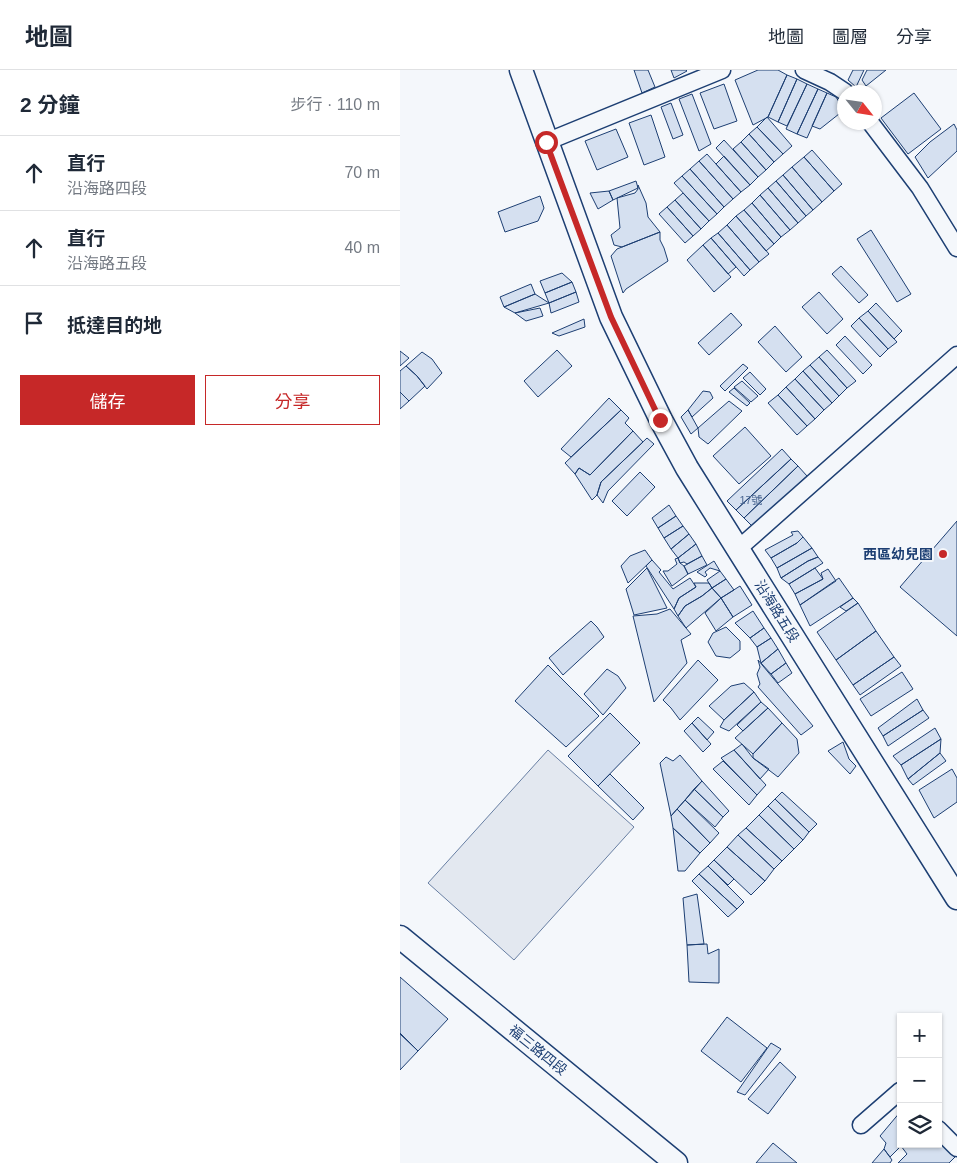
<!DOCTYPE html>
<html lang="zh-TW">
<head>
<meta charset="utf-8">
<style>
  :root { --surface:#fff; --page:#f2f2f3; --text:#1f2937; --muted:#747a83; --line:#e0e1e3; --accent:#c62828 }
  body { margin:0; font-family:Helvetica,"Noto Sans TC",sans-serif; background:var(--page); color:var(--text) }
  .controls { position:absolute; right:15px; bottom:15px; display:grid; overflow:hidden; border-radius:0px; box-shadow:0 1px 4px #0004 }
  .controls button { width:45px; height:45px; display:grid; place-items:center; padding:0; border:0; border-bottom:1px solid var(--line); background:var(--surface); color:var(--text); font:25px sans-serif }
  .compass { position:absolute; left:437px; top:15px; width:45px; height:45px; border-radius:50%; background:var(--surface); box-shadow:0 1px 4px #0004; rotate:120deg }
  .stop { position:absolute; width:15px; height:15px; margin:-11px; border:4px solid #c62828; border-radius:50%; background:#fff }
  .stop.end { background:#c62828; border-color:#fff; box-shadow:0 1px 5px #0008 }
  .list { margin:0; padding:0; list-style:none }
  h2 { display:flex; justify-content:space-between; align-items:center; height:65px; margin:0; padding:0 20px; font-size:21px }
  h2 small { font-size:16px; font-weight:400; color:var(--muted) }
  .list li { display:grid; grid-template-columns:32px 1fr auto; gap:15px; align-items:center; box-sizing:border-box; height:75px; padding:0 20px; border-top:1px solid var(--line) }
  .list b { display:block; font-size:19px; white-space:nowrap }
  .list p { margin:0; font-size:16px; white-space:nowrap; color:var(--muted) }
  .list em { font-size:16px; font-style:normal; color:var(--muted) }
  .actions { display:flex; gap:10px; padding:15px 20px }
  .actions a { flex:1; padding:11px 0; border:1px solid var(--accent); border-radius:0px; text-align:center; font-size:18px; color:var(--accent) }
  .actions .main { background:var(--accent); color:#fff }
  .icon { flex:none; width:28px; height:28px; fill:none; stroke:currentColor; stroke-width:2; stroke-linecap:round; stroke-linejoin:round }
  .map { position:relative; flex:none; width:557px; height:1093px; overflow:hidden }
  header { display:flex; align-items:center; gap:30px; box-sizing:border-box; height:70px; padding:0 25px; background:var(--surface); border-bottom:1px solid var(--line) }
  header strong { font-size:24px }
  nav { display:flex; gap:28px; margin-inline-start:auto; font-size:18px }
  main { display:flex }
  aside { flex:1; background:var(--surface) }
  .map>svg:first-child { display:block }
  .parking { fill:#e3e8f0; stroke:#687fa3 }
  .building { fill:#d5e0f0; stroke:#1d3f73 }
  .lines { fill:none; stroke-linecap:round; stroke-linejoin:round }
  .street-casing { stroke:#1d3f73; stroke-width:19 }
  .secondary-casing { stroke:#1d3f73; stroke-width:25 }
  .street { stroke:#f4f7fb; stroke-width:16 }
  .secondary { stroke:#f4f7fb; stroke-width:22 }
  .route { stroke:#c62828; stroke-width:6 }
  .poi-dot { fill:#c62828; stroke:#f4f7fb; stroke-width:2 }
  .labels { text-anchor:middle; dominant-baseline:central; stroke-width:4; stroke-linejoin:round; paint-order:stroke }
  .number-label { font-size:11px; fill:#4b6792 }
  .poi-label { font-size:14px; font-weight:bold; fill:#1d3f73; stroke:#f4f7fb; text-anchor:end }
  .street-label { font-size:14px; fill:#1d3f73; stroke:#f4f7fb }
</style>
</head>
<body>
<header>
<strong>地圖</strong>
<nav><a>地圖</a><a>圖層</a><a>分享</a></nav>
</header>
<main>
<aside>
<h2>2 分鐘<small>步行 · 110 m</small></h2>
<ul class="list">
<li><svg class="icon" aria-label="ahead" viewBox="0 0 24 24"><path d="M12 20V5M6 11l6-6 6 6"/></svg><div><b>直行</b><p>沿海路四段</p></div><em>70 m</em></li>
<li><svg class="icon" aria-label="ahead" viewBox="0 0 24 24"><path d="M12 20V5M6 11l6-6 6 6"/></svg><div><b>直行</b><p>沿海路五段</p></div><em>40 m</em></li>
<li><svg class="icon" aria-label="arrive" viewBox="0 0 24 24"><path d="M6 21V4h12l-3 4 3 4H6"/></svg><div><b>抵達目的地</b></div></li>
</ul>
<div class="actions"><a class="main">儲存</a><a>分享</a></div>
</aside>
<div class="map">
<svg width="557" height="1093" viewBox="0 0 557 1093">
  <rect width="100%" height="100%" fill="#f4f7fb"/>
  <path class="parking" d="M148 680 234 757 114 890 28 813Z"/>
  <path class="building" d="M234 0H248L255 17 242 23Z
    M271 0H286L287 1 274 8Z
    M358 0H378L387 5 368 47 353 55 335 10Z
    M453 0H464L456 17 448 10Z
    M467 0H486L466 16 462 10Z
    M387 5 397 9 378 52 368 47Z
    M397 9 407 14 387 56 378 52Z
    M324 14 337 51 314 59 300 23Z
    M407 14 418 19 397 64 386 59Z
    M418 19 427 23 407 68 397 64Z
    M427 23 436 27 444 40 420 59 412 56Z
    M514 23 541 59 508 84 481 48Z
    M292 24 311 74 299 81 279 29Z
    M271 33 283 65 273 69 261 37Z
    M251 45 265 87 244 95 229 53Z
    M367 47 392 76 383 84 357 57Z
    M554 54 557 60V81L528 108 515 87 530 72Z
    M357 57 383 84 374 92 349 64Z
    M216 59 228 87 197 100 185 71Z
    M349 64 374 92 366 100 341 72Z
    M324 70 358 107 350 115 316 78Z
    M341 72 366 100 358 107 333 79Z
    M412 80 442 114 434 121 404 87Z
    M307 84 341 122 333 129 299 91Z
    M324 86 350 115 341 122 316 94Z
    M404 87 434 121 422 132 392 97Z
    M299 91 333 129 324 137 290 99Z
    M392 97 422 132 413 140 383 105Z
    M290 99 324 137 317 144 282 106Z
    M383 105 413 140 406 146 376 111Z
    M282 106 317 144 309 151 274 113Z
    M236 111 238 118 213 130 209 121Z
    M376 111 406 146 398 153 368 118Z
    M238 115 246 133 248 147 260 162 222 177 214 175 211 165 220 158 217 128 235 123 238 119Z
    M368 118 398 153 390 160 360 125Z
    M209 121 213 130 198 139 190 123Z
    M283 123 309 151 301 159 275 130Z
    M360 125 390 160 381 167 352 133Z
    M140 126 144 138 138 151 105 162 98 142Z
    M275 130 301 159 293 166 267 137Z
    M352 133 381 167 374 174 344 140Z
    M267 137 293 166 285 173 259 144Z
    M344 140 374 174 366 181 336 146Z
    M336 146 369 184 359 192 327 155Z
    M327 155 359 192 350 200 318 163Z
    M471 160 511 224 497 232 457 169Z
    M260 162V170L264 178 268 191 226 219 223 223 211 186 217 179Z
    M318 163 350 200 344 206 311 168Z
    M311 168 336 197 328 204 303 175Z
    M303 175 331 207 314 222 287 190Z
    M441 196 468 225 459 233 432 204Z
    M162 203 172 212 145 223 140 211Z
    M172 212 176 222 149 233 145 223Z
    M131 214 135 224 104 237 100 227Z
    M176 222 179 232 151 243 149 233Z
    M419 222 443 249 427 264 402 237Z
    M135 224 149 233 115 243 104 237Z
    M476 233 502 261 494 269 468 241Z
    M140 238 143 246 126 251 115 243Z
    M468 241 497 272 488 279 459 248Z
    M331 243 342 255 309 285 298 273Z
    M459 248 488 279 480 287 451 256Z
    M184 249 185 257 159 266 152 263Z
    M375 256 402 287 386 302 358 272Z
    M445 266 472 295 463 304 436 275Z
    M157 280 172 296 138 327 124 311Z
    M427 280 456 311 447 318 419 287Z
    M0 281 9 288 0 296Z
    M22 282 32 289 42 303 27 319 17 306 6 296Z
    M419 287 447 318 439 326 410 295Z
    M343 294 348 298 325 321 320 316Z
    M410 295 439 326 432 333 403 301Z
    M6 296 17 306 25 316 9 331 0 322V301Z
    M403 301 432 333 424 340 395 309Z
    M350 302 366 319 360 325 343 308Z
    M395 309 424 340 415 349 386 317Z
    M342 311 358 326 351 332 334 317Z
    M386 317 415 349 407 356 378 325Z
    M334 318 350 333 347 336 329 322Z
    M303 321 310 322 313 328 292 347 288 340Z
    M0 322 9 331 0 339Z
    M378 325 407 356 397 365 368 333Z
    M209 328 221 340 171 387 161 379Z
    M329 331 342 341 308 374 299 367 298 358Z
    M221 340 229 348 225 353 233 361 190 405 179 398 175 404 165 393Z
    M288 340 298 358 291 364 281 347Z
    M345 357 371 386 339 414 313 386Z
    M233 361 243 372 201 412 197 425 192 430 175 404 179 398 190 405Z
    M247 368 254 374 208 421 203 433 197 425 201 412Z
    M382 379 391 389 336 440 327 431Z
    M391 389 398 396 344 448 336 440Z
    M398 396 407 406 353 457 344 448Z
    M240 402 255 417 227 446 212 431Z
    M269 435 276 446 258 458 252 448Z
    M276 446 283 456 264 468 258 458Z
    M557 451V566L500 517Z
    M283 456 289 464 271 479 264 468Z
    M398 461 403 467 397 473 371 488 365 480 393 465 391 462Z
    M289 464 296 474 278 488 271 479Z
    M403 467 412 478 377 498 371 488 397 473Z
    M296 474 302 486 287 494 284 492 280 493 278 488Z
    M412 478 418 487 408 491 381 508 377 498Z
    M245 480 252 490 228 513 221 496 230 486Z
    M302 486 307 495 288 504 284 496Z
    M418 487 423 493 389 514 381 508 408 491Z
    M278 488 280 493 284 496 288 504 272 516 263 501H268L277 494 275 489Z
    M252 490 261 500 259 502 273 519 290 508 296 517 279 528 274 539 246 496Z
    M314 491 320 501 310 498 305 502 307 505 305 507 297 502Z
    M247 498 267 538 234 545 226 519Z
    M415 498 423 509 395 524 389 514Z
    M428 499 436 511 400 535 395 524 423 509 421 503Z
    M320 501 326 509 312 518 307 510Z
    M439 508 453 528 410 556 400 535Z
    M326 509 334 520 321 528 312 518Z
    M294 513H309L312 518 302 526 285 536 278 546 274 539 279 528 296 517Z
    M340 516 352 535 333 547 321 528Z
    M312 518 321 528 286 558 278 546 285 536 302 526Z
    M321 528 333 547 316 561 305 543Z
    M453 528 458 533 446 541 440 537Z
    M458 533 476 561 436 590 417 562Z
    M270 539 291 564 281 570 287 593 254 632 233 546 257 544Z
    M353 541 364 558 350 568 335 553Z
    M191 551 197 557 204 567 163 605 149 588Z
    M326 557 340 571V580L330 588 316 586 308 572 313 563Z
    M364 558 371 568 357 577 350 568Z
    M476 561 494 587 453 615 436 590Z
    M371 568 378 579 361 593 357 577Z
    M378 579 386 593 371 604 361 593Z
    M494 587 501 596 460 625 453 615Z
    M298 590 318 610 280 650 271 638 263 630Z
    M358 590 413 656 401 665 358 617 360 614 357 604 360 597Z
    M386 593 392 603 378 613 371 604Z
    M148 595 199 646 166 677 115 631Z
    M207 599 218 606 226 618 203 645 184 624Z
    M502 602 513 619 471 646 460 629Z
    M344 613 354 622 324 650 309 636 331 616Z
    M354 622 361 632 329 661 320 657 324 650Z
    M517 629 523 640 483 666 478 658Z
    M361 632 368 638 343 661 337 655Z
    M368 638 382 653 353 684 335 668Z
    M523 640 529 648 488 676 483 666Z
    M210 643 240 673 198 716 168 686Z
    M298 647 314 662 307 670 292 653Z
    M292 653 311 674 303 682 284 661Z
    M382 653 397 669 399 683 378 707 353 688V684Z
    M535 658 541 669 501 695 493 686Z
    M541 669 540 683 508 709 501 695Z
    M443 672 449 689 456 696 450 704 428 681Z
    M342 674 353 688 369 699 360 709 334 680Z
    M334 680 366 715 357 725 321 688Z
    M540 683 546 691 513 715 508 709Z
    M280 685 302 711 271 746 260 693 266 687 273 691Z
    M323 691 357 725 349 735 313 699Z
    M552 699 557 708V732L534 748 519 720Z
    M210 704 244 738 233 750 198 716Z
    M302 711 329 741 323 747 294 719Z
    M294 719 323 747 315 757 285 730Z
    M382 722 417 754 409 762 375 729Z
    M375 729 409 762 403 770 368 736Z
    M285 730 319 763 310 773 277 739Z
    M368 736 403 770 394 779 359 745Z
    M277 739 310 773 300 783 273 758 271 746Z
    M359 745 394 779 382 791 346 758Z
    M273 758 300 783 285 801H278Z
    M346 758 382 791 374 799 338 765Z
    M338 765 374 799 365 811 327 777Z
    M327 777 365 811 351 825 314 790Z
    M314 790 334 809 328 815 308 796Z
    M308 796 344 832 337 839 299 804Z
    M299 804 337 839 328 847 292 811Z
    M297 824 304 874 287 875 283 828Z
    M307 874 308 884 319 879V913L289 912 287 875Z
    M0 907 48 949 18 981 0 963Z
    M327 947 367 978 341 1012 301 981Z
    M0 964 18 981 0 1000Z
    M371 973 381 979 345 1025 337 1022Z
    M380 992 396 1007 368 1044 348 1029Z
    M501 1041V1074H503L490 1087 484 1079 486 1073 480 1066Z
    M538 1059 557 1085 549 1093H498L507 1084 501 1076 503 1074H538Z
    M373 1073 397 1093H356Z
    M484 1079 492 1090 490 1093H472Z"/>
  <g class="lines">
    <g class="street-casing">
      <path id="street" d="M404 0 430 12 445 22
        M470 52 520 118 557 178
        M146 72 322 0
        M338 479 557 285
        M461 1055 500 1021 501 1022
        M538 1059 557 1078"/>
    </g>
    <g class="secondary-casing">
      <path id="secondary" d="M121 0 211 247 261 350 287 398 557 828
        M0 867 276 1093"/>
    </g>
    <use href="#street" class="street"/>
    <use href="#secondary" class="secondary"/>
  </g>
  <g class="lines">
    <path class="route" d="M146 72 211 247 260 350"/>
  </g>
  <circle class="poi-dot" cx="543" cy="484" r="5"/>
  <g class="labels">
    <g class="number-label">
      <text x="351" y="430">17號</text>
    </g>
    <g class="poi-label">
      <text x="533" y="484">西區幼兒園</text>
    </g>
    <g class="street-label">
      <text transform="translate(377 541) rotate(58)">沿海路五段</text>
      <text transform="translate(138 980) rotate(39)">福三路四段</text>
    </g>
  </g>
</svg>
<div class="controls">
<button>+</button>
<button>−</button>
<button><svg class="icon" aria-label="layers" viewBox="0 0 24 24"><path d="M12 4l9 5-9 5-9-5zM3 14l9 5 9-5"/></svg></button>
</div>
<svg class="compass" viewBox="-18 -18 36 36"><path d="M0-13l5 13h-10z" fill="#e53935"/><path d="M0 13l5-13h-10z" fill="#747a83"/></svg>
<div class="stop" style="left:146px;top:72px"></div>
<div class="stop end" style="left:260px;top:350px"></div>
</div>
</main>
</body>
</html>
